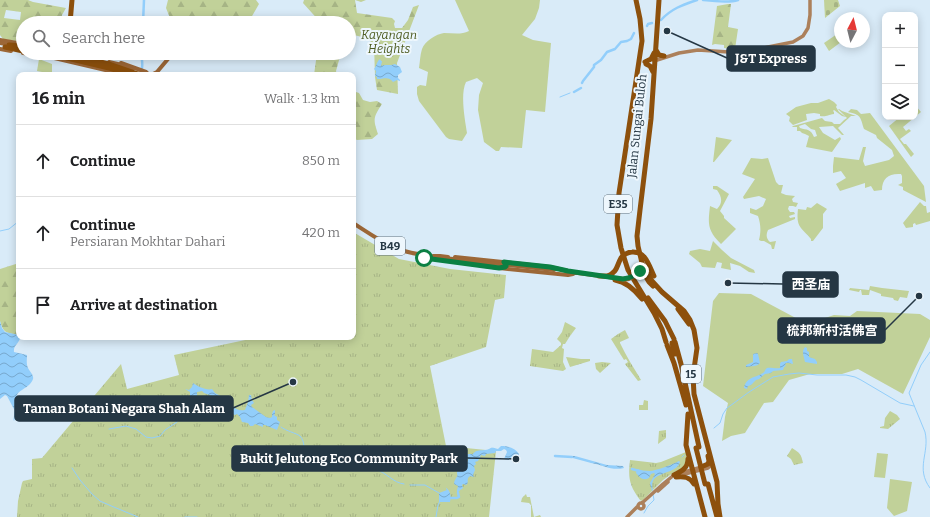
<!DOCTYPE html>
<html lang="en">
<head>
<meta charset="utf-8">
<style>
  :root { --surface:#fff; --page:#f2f2f2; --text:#202124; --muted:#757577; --line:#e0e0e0 }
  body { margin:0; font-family:Bitter,"Noto Sans SC",serif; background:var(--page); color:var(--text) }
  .controls { position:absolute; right:12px; top:12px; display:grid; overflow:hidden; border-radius:8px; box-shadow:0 2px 10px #0003 }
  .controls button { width:36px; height:36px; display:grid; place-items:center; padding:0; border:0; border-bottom:1px solid var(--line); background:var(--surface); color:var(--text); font:20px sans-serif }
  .compass { position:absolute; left:834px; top:12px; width:36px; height:36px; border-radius:50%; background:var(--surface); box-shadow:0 2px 10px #0003; rotate:7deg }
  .stop { position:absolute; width:12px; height:12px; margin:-9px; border:3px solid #0b8043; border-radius:50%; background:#fff }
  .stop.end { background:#0b8043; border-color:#fff; box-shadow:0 1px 4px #0008 }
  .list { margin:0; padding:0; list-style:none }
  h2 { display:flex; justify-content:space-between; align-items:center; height:52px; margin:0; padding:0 16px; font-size:17px }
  h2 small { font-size:13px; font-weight:400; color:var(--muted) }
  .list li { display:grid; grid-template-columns:26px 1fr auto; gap:12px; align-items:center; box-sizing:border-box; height:72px; padding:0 16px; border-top:1px solid var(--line) }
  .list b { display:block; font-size:15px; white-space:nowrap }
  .list p { margin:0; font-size:13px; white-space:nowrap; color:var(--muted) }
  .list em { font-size:13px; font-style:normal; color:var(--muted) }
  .icon { flex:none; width:22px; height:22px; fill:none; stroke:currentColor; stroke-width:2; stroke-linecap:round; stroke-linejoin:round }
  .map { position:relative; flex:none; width:930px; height:517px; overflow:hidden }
  .search { position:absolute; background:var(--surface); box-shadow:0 2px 10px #0003; left:16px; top:16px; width:340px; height:44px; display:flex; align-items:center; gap:10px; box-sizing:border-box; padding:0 14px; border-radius:22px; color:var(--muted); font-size:15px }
  .panel { position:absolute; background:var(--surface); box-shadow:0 2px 10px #0003; left:16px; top:72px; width:340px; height:268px; border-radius:8px }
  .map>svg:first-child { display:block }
  .green { fill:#c1d199; fill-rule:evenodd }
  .forest { fill:url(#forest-firs); fill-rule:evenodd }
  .cemetery { fill:url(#cemetery-stones) }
  .park { fill:url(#park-tufts) }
  .water { fill:url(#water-waves) }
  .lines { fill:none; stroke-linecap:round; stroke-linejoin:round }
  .stream { stroke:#92cefb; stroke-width:1 }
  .river { stroke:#92cefb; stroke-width:2.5 }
  .secondary { stroke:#ac805b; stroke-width:3.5 }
  .primary { stroke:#9c6737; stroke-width:4 }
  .highway { stroke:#8d500c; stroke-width:5 }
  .primary-bridge { stroke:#9c6737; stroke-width:4 }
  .highway-bridge { stroke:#8d500c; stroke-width:5 }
  .route { stroke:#0b8043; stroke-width:5 }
  .labels { text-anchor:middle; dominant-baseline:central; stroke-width:4; stroke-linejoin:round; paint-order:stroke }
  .shield { fill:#eef7fd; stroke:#61717c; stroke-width:1 }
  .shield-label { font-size:11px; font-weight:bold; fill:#253744 }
  .park-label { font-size:12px; font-style:italic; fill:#4e5c21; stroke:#eef7fd }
  .street-label { font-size:12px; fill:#253744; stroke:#eef7fd }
  .leader { fill:none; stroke:#253744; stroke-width:1.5 }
  .callout-dot { fill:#253744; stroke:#eef7fd; stroke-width:1.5 }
  .callout { fill:#253744; stroke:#253744; stroke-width:1.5 }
  .callout-label { font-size:13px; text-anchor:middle; font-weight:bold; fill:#fff }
</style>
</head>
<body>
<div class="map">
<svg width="930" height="517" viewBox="0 0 930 517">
  <defs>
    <pattern id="forest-firs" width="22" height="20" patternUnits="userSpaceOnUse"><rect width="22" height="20" fill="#c1d199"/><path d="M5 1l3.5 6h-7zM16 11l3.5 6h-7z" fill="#a6b485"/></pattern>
    <pattern id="cemetery-stones" width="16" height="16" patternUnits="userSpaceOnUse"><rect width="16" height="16" fill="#c1d199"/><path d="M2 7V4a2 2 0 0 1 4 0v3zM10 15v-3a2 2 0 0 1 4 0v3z" fill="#a6b485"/></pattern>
    <pattern id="park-tufts" width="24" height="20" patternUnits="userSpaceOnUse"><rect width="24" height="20" fill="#c1d199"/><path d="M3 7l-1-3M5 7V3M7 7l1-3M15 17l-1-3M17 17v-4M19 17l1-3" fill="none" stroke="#a6b485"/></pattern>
    <pattern id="water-waves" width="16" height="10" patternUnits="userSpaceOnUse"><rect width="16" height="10" fill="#92cefb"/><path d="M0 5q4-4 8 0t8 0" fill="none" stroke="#77a8cd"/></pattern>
  </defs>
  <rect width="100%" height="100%" fill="#d9ebf8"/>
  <path class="green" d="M455 0H540L539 8 535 19 522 35 533 40 551 43 545 112 526 110 522 148 501 147 499 151H496L484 142 478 110 479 95 483 83 477 78 466 82C460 94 465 120 467 133L462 141 449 139 446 137 419 101 417 94V87L420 85 426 86 428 72 419 68C420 62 420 55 422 49 425 41 436 34 444 33 453 33 461 35 469 31Z
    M840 32V42H841L829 51 824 43Z
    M39 59 52 64V74L37 71Z
    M829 99 834 102 837 105 836 107 839 112 846 117 842 116 834 110 833 111 834 112V114C827 115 827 117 820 116V114L814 113 806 114 807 120 793 125 789 121 790 117 786 114 796 107 811 103H818Z
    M915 105 921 112 903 127 906 131 909 129 911 131 900 139 904 144H906L914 154 911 157 889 126 900 117H915Z
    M838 109H839L842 111 856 116H851L838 128 844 135H842L833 126 819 127 823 133 835 140 840 137 841 139 832 152 806 147 809 136 805 134 802 133 800 131H797V127H792L793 126 822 118 825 121 832 122 834 124H840L844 120 847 118ZM805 124 811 129 815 130 817 136 814 137C811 129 807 130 800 128L799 126Z
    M851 109 857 110 861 114 870 113 924 186 926 202 903 190V187L898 185 902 183V176L901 174C889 173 882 178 882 190L874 191 871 186 865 188V183L840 191 836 184 846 178 841 171 833 173V166L834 157 859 160 863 147H866L863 161 865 166 889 160 894 156 892 150 877 138 876 135 864 129C860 116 861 115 848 112Z
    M716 137 732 140 714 162H713Z
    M751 158 762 159 768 158 776 182 779 185H783L781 193 786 195 795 196 792 199 793 202 798 203 796 207 793 206H789L788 209 790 212H794L795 214 789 216 790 218 795 217V219L768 230C766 235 766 238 770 242L776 241 774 249H772L771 245 764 241H761L759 240C761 232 761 225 758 216L750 213V208L756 210 763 206 766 199 759 196 744 199 743 197 755 179 742 174Z
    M713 186H717L729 194 720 211 724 216V218L736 229 721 244C707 230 708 224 710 206L717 209C723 203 722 197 717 190L713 189Z
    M920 202 924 206H926L927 213 930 212V221L916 225 915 223 913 224V227L906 228 903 223Z
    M817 203 827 209 823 214V228L813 241H811V239C800 226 796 227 798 209L806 210 807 207 811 208Z
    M713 241 722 250 731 258 754 270 755 273 749 272 740 266 730 263 731 270 721 268 722 263 717 262 715 268 702 267 700 263 689 254 690 251 700 249 710 251Z
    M870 286 882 288 909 291 907 298 900 297 898 301 894 300 893 298 881 296V294L870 290 869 295H862L861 290H860L859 292 849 290 850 288 869 290Z
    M719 293 751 294 807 324 834 315 850 316 857 311 920 314 930 320V337L903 394 858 369 842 374H810L789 380 773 402 764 403 745 433 731 436 722 441 725 417 728 403 703 386 713 301Z
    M877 453 888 454 885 478 874 477Z
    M890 479 912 482 907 511 894 516 887 508Z"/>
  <path class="forest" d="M0 0H28L33 2 66 8 62 15 61 23H23V42L3 39 0 35ZM6 10 21 12 20 20 4 18Z
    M168 0H256L259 4 248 23H172L166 8Z
    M304 0H366L361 2 355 0 357 13 392 18 395 21 394 24 395 28H402L408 20 413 7 419 5 397 63 398 94 377 90 375 77 374 44 366 38 354 35 349 41V23H321L303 3Z
    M728 4H731L728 27 738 29 735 49 724 48V45L715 44 712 45 717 6Z
    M317 53H341L336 71 337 75H314Z
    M353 91 359 93 363 100 370 102 377 101 382 104C373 118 373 119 378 134L372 139 357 140 353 138Z
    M19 263V336C8 331 4 336 0 321V269Z"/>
  <path class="cemetery" d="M824 0H838L840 6 825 18Z"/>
  <path class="park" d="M353 232 399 259 450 269 506 275 504 298 495 300 486 347 430 366 446 446 496 451 489 517H17L18 501 22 483 23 481 32 479V459L42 458 121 364 127 389 179 375 174 355 259 337H353Z
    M565 322 576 328 570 336 565 344H563L562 348 564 349 563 362 566 369 563 371 530 366 532 349 553 352 561 345V343L557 339 562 332Z
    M625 330 629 338 620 342V343C626 356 634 368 641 380L638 381 625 364 628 362 626 359 624 360 611 339 618 334Z
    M566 357 581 359H590V361L570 367Z
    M602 362 611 363 600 373 596 369 595 363Z
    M644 400 648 401V410H639V405H643Z
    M890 411 897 415 900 419 888 429 880 428V427L884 426 885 418Z
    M666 430V438L658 444 659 431Z
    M792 448C800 453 801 454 803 463L794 465 791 459 787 456Z
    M686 452 687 461 683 468 673 473 663 480 642 501 640 500C629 485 628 478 630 460L656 463 661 462Z
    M526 494 527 497H530L534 517 540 515 541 517H531V505L529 503 521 502 522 498Z"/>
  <path class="water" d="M380 59 381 61H382L381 66C384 64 390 66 395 64L400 67 402 72 398 75V78L400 80V81L397 80 393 82C389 76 384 79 377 79V77L375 76 376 71 374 69C377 66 376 62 380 59Z
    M0 321 2 328 5 332 19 335V337H20C20 343 13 345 14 352L27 355C27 359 26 363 28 368 30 372 34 375 33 379 29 391 11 389 18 404H16V410L15 411 7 396 5 395 0 399Z
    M805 347 807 348V351L809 352V357L815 359 817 362V364L805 362C804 356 801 352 805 347Z
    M757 353 758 354 760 363C757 367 751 366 746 367V365L753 362V354Z
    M789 359H792L793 364 789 363H786L785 365 786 366 784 367 783 370 773 371 771 373 765 374 759 379 756 380 751 385 748 386 747 389 744 388C746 377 755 378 763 373 765 372 765 369 767 368 770 367 776 369 780 368V364L781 362 787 361Z
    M193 383C197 386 207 391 212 389L215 393 231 402 232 406H233C236 410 240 411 245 410L248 402 249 395H251L252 400 254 403 251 405 252 407 266 417 270 418 272 417V414L273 411 275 410V414L274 415 277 417V420L280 422 277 430 265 425H263V427L255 424 253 426H250L248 423 242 422 240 417 237 414 235 415 233 414 232 410 218 401 215 397 204 393 202 391 197 392V396L190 398V392L185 389 189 390 192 387Z
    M501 446C509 446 515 448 519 454L518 457H514L513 458 512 457 509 459V460L504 459 507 452 506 450 504 449 501 451H496L495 453 486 454 485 456 481 455 480 457 481 459H479L478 461 475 462 476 464 474 466 475 470 473 475 474 477 470 476 468 478C467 481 469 483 466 485L463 484 462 485 463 488 459 491 458 495 457 494V490L458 486 454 484C455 478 454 483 456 478 458 475 457 476 457 472 457 469 459 467 459 464H462L463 462 468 461V459L467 454H472V455C477 449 478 451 485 450 492 449 489 446 498 449Z
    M569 456H575L607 465 623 466 624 468C612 471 603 465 591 463 584 461 576 459 569 457Z
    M679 461 680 462C676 476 647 470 653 490L652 491 650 483 655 474 654 473 651 474 649 478C643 481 640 478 636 473L637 469C641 470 645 471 650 471 655 471 674 464 679 461Z
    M446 488C451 491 451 497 450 502H439V493L447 490 446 489Z"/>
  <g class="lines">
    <path class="stream" d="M560 97 570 93
      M0 231 9 229 19 221
      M930 352 921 365 909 393 925 432C930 453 915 468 930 488
      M14 420 15 411
      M281 427C286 431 296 433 300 436 306 442 302 451 309 455 322 463 339 461 354 463 361 464 368 467 375 469 386 472 393 483 404 484
      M714 428 720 423 723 414 727 408 734 403 749 392 773 377 789 374 799 373 817 375H846L855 377 861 380 900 403 914 406
      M109 429 126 426 136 429 146 437 152 438 160 436 165 430 177 422 183 415 186 404 190 398
      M682 457 684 455
      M72 468 80 480 92 494 100 501 109 505 138 517
      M410 485H425L439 493
      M644 513 648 506 654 500 653 494
      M185 517H197
      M436 517 438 505 440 501"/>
    <path class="river" d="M703 0C712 1 729 3 738 0
      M661 20C671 9 682 5 697 0
      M143 23 144 0
      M647 26 648 24 652 23
      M142 68C143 62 141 58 142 53
      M582 83 583 81 594 67V65L601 60 607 52 615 49 621 42 627 41 631 39 634 33
      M574 92 581 88
      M555 456 572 457
      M632 469 639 471
      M448 497 450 498H457L459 497 458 493"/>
    <path class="secondary" d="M654 61 679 53 698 50 744 53 768 47 793 42 803 36 808 28 810 15V0
      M681 475 708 468 710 466
      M658 491 668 482
      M642 503 663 484 674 475 705 466H710
      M638 506a3 3 0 1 1 6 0a3 3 0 1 1-6 0Z
      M627 517 638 506"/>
    <path class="primary" d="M0 40 23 44
      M0 43 11 45
      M0 49 11 51
      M23 53 37 55
      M50 57 114 72
      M109 62 122 65 132 70
      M121 63 146 72 149 75
      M151 75 157 72 173 53
      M353 223C367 232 381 242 397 249 409 253 422 255 434 257
      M433 256H440L448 257
      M455 257 550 267 568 271
      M433 258 436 259 499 268 568 275 573 274
      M570 272 623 279 627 278
      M638 274 640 271V266"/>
    <path class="highway" d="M636 0 640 19 642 41 619 193 617 225 621 248 628 270 637 285 654 313 662 329 666 342
      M659 0 651 119 640 210 637 236 638 246 642 263 652 281 662 292 684 311 690 320 694 330 697 348 693 376 694 394 717 482 718 504 720 517
      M70 23 72 0
      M9 45 23 46
      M5 47 23 51
      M656 50 659 55 664 56
      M645 62 651 59 654 53
      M109 64 141 75
      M646 64 650 66 653 72
      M643 272 649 282 653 286
      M599 276H608
      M615 280C627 282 635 290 642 299
      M648 298 665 321 674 339
      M678 309 689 324
      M675 342 681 364 699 447
      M672 343 675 354
      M667 345 674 363 686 405
      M688 414 686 445 705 517
      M701 467 708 464 709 461 708 456
      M674 475C682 471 688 468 688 459
      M676 477C684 476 690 477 694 484
      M708 484 717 517"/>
    <path class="primary-bridge" d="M444 258 554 270
      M623 280 629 279 639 275"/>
    <path class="highway-bridge" d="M34 53 55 56 63 54
      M61 53 67 58 109 68 129 75
      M73 53 83 58 109 64
      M608 276C618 271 616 267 621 258 623 255 628 252 632 252 646 251 649 266 654 276
      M696 448 705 484"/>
  </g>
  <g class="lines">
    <path class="route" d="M424 258 499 268 505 267 506 266 504 262 550 267 568 271 623 279C629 278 636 276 640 271"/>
  </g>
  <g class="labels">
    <g class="shield">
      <rect x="604" y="195" width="28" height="18" rx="3"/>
      <rect x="375" y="237" width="30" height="18" rx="3"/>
      <rect x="681" y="365" width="20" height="18" rx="3"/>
    </g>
    <g class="shield-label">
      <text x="618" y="204">E35</text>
      <text x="390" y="246">B49</text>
      <text x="691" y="374">15</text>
    </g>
    <g class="park-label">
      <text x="389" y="35">Kayangan<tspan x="389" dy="14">Heights</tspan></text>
    </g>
    <g class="street-label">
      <text transform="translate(637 126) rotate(-84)">Jalan Sungai Buloh</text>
    </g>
  </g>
  <path class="leader" d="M667 31L727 58M728 283L783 284M919 296L885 330M293 382L233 408M516 459L467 458"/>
  <g class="callout-dot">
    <circle cx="667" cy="31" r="4"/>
    <circle cx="728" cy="283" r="4"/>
    <circle cx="919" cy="296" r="4"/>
    <circle cx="293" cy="382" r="4"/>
    <circle cx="516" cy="459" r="4"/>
  </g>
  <g class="callout">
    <rect x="727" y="46" width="88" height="25" rx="4"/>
    <rect x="783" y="272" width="55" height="25" rx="4"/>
    <rect x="778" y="318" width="107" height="25" rx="4"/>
    <rect x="15" y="396" width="218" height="25" rx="4"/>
    <rect x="232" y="446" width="235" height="25" rx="4"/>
  </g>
  <g class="callout-label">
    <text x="771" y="63">J&amp;T Express</text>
    <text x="811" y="289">西圣庙</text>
    <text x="832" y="335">梳邦新村活佛宫</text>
    <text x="124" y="413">Taman Botani Negara Shah Alam</text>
    <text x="349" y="463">Bukit Jelutong Eco Community Park</text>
  </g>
</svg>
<div class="controls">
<button>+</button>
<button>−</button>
<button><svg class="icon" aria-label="layers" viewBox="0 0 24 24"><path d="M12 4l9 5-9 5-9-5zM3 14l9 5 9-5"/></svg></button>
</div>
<svg class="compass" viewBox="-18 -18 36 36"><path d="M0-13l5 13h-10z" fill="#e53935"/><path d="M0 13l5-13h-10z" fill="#757577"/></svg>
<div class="stop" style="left:424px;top:258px"></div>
<div class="stop end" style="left:640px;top:271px"></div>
<div class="search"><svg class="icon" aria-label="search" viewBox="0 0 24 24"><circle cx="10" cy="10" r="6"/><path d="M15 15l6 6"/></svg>Search here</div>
<section class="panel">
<h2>16 min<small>Walk · 1.3 km</small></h2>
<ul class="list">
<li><svg class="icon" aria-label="ahead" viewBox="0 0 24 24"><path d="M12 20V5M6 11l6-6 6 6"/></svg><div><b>Continue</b></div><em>850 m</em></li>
<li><svg class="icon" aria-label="ahead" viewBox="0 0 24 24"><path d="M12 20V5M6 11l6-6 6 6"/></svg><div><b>Continue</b><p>Persiaran Mokhtar Dahari</p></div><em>420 m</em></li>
<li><svg class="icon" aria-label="arrive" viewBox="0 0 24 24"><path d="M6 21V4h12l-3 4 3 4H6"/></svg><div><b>Arrive at destination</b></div></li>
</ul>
</section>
</div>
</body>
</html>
